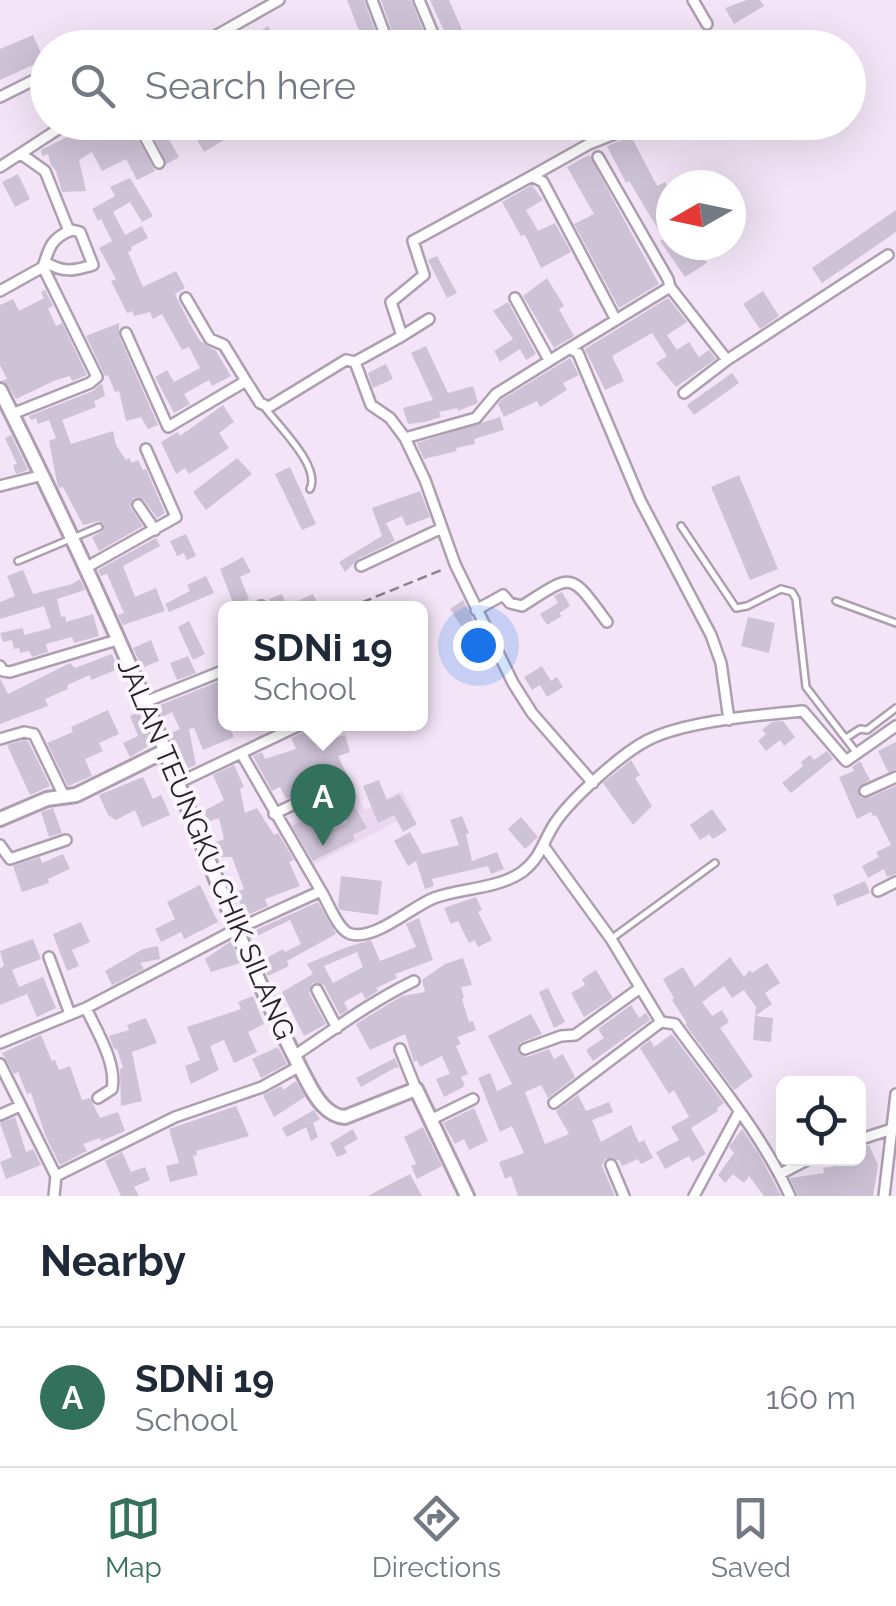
<!DOCTYPE html>
<html lang="en">
<head>
<meta charset="utf-8">
<style>
  :root { --surface:#fff; --page:#f6f6f7; --text:#1f2937; --muted:#747a83; --line:#e0e1e3; --accent:#34715c }
  body { margin:0; font-family:Raleway,sans-serif; background:var(--page); color:var(--text) }
  .controls { position:absolute; right:30px; bottom:30px; display:grid; overflow:hidden; border-radius:15px; box-shadow:0 10px 40px #0002 }
  .controls button { width:90px; height:90px; display:grid; place-items:center; padding:0; border:0; border-bottom:2px solid var(--line); background:var(--surface); color:var(--text); font:50px sans-serif }
  .compass { position:absolute; left:656px; top:170px; width:90px; height:90px; border-radius:50%; background:var(--surface); box-shadow:0 10px 40px #0002; rotate:261deg }
  .you { position:absolute; left:478px; top:645px; width:35px; height:35px; margin:-25px; border:8px solid #fff; border-radius:50%; background:#1a73e8; box-shadow:0 0 0 15px #1a73e833 }
  .badge { display:grid; place-items:center; width:65px; height:65px; border-radius:50%; background:var(--accent); color:#fff; font-size:32px; font-weight:700 }
  .pin { position:absolute; translate:-50% -82px; filter:drop-shadow(0 2px 5px #0008) }
  .pin::after { content:''; position:absolute; top:52px; width:35px; height:30px; background:inherit; clip-path:polygon(0 0,100% 0,50% 100%) }
  .popup { position:absolute; left:218px; top:601px; width:210px; height:130px; box-sizing:border-box; display:grid; place-content:center; border-radius:15px; background:var(--surface); filter:drop-shadow(0 2px 8px #0005); font-size:32px; white-space:nowrap; color:var(--muted) }
  .popup b { font-size:38px; color:var(--text) }
  .popup::after { content:''; position:absolute; left:50%; top:100%; margin-left:-20px; border:20px solid transparent; border-top-color:var(--surface) }
  .list { margin:0; padding:0; list-style:none }
  h2 { display:flex; justify-content:space-between; align-items:center; height:130px; margin:0; padding:0 40px; font-size:42px }
  h2 small { font-size:32px; font-weight:400; color:var(--muted) }
  .list li { display:grid; grid-template-columns:65px 1fr auto; gap:30px; align-items:center; box-sizing:border-box; height:140px; padding:0 40px; border-top:2px solid var(--line) }
  .list b { display:block; font-size:38px; white-space:nowrap }
  .list p { margin:0; font-size:32px; white-space:nowrap; color:var(--muted) }
  .list em { font-size:32px; font-style:normal; color:var(--muted) }
  .icon { flex:none; width:55px; height:55px; fill:none; stroke:currentColor; stroke-width:2; stroke-linecap:round; stroke-linejoin:round }
  .map { position:relative; flex:none; width:896px; height:1196px; overflow:hidden }
  .search { position:absolute; background:var(--surface); box-shadow:0 10px 40px #0002; left:30px; right:30px; top:30px; height:110px; display:flex; align-items:center; gap:25px; box-sizing:border-box; padding:0 35px; border-radius:55px; color:var(--muted); font-size:38px }
  .sheet { height:270px; background:var(--surface) }
  nav { display:flex; justify-content:space-around; align-items:center; box-sizing:border-box; height:140px; border-top:2px solid var(--line); background:var(--surface); font-size:28px; color:var(--muted) }
  nav a { display:grid; justify-items:center; gap:5px }
  nav .on { color:var(--accent) }
  .map>svg:first-child { display:block }
  .built { fill:#ebd7f0 }
  .building { fill:#cec2d6; fill-rule:evenodd }
  .lines { fill:none; stroke-linecap:round; stroke-linejoin:round }
  .lane-casing { stroke:#ad9fb0; stroke-width:10 }
  .street-casing { stroke:#ad9fb0; stroke-width:14 }
  .secondary-casing { stroke:#ad9fb0; stroke-width:18 }
  .path { stroke:#8c828f; stroke-width:2.5; stroke-dasharray:10 5; stroke-linecap:butt }
  .lane { stroke:#fff; stroke-width:5 }
  .street { stroke:#fff; stroke-width:9 }
  .secondary { stroke:#fff; stroke-width:12 }
  .labels { text-anchor:middle; dominant-baseline:central; stroke-width:8; stroke-linejoin:round; paint-order:stroke }
  .street-label { font-size:28px; fill:#262027; stroke:#fbf5fd }
</style>
</head>
<body>
<div class="map">
<svg width="896" height="1196" viewBox="0 0 896 1196">
  <rect width="100%" height="100%" fill="#f3e5f7"/>
  <path class="built" d="M351 786 365 810 402 790 413 813 309 867 284 826 308 813 317 825 337 815 329 797Z"/>
  <path class="building" d="M347 0H364L381 48H366Z
    M381 0H411L430 48H398Z
    M430 0H449L470 48H452Z
    M747 0H760L764 6 734 24 725 8Z
    M268 26 276 39 262 48H248L244 41Z
    M33 35 44 60 0 80V49Z
    M82 122H129L155 171 137 180 126 159 102 171 92 152 79 160 86 191 62 192 56 171 51 165 48 154 42 156 41 150 67 137 65 134Z
    M146 122H159L179 157 167 164Z
    M187 122H203L209 133 227 122H254L204 152Z
    M631 136 657 186 665 182 671 191V245H696L707 263 685 277 660 241 664 239 629 181 626 183 607 146Z
    M589 155 659 284 619 308 574 224 594 214 567 167Z
    M18 174 30 199 15 207 2 182Z
    M130 178 153 216 142 222 130 202 113 212 125 235 142 226 148 238 131 247 132 250 128 252 143 287 176 271 185 288 175 294 190 324 200 341 216 351 231 376 212 386 209 380 184 394 190 404 174 413 155 377 167 370 174 382 200 368 189 347 182 350 162 314 153 319 150 312 134 316 132 311 127 313 111 281 116 279 99 248 112 241 101 219 98 221 92 209 115 196 110 187Z
    M532 185 543 200 526 210 538 231 555 223 571 252 541 268 525 235 521 236 502 202Z
    M896 210V232L822 283 812 268Z
    M437 256 457 293 447 298 428 260Z
    M547 278 564 306 559 309 574 336 554 348 523 296Z
    M45 290 53 306 48 308 56 326 62 323 87 375 72 381 70 376 56 380 16 399 8 385 2 380 7 379 0 365V305L13 299 19 311 44 298 41 292Z
    M763 291 779 316 760 329 743 304Z
    M668 298 687 322 667 335 677 350 689 342 699 357 709 350 716 359 676 387 656 363 667 356 652 333 612 356 624 381 605 390 585 349Z
    M508 302 536 354 526 360 520 349 500 362 494 351 513 339 493 311Z
    M119 323V336L158 425 148 429 141 417 126 421 119 391 115 392 108 375 105 376 86 336Z
    M426 346 448 393 473 386 478 403 458 411 457 408 439 412 441 417 425 422 408 424 403 408 433 400 411 353Z
    M570 358 579 375 563 383 567 390 540 407 537 401 504 417 498 404 501 400Z
    M386 364 393 379 373 388 368 373Z
    M732 373 739 383 694 415 687 405Z
    M102 383 105 396 94 401 96 407 62 420 71 444 113 431 116 445 126 460 129 458 132 463 138 460 143 470 146 469 165 513 157 518 144 500 134 498 130 507 143 526 99 551 92 537 103 531 104 524 99 521 83 525 63 487 59 488 57 483 49 441 56 438 49 420 38 424 36 418 31 420 29 416 93 391Z
    M223 405 234 422 219 433 229 448 189 474 185 468 176 474 161 442 178 432 180 436Z
    M500 417 504 430 474 439 475 444 456 448 457 451 424 459 418 446 417 443Z
    M11 435 28 470 16 474 13 465 17 464 5 438Z
    M237 458 252 474 206 510 193 492Z
    M290 467 316 524 302 530 275 474Z
    M739 475 778 569 750 580 711 487Z
    M420 491 430 517 406 526 402 516 386 523 395 541 358 559 345 572 339 562 382 536 372 508Z
    M186 534 196 556 187 560 184 553 177 556 170 541Z
    M156 538 160 546 123 566 135 597 156 588 165 611 123 625 118 615 124 613 107 574 101 576 98 570Z
    M243 557 251 572 240 577 249 599 234 605 220 569Z
    M23 570 33 594 72 584 80 579 85 590 57 599 61 617 65 616 66 622 93 614 99 636 74 643 72 637 46 644 48 652 32 657 29 651 20 653 19 648 14 649 12 640 3 642 0 633 23 628 24 635 51 628 44 606 0 619V602L15 596 7 576Z
    M206 576 214 593 169 612 165 604 190 591 187 585Z
    M562 592 570 606 559 613 562 616 547 625 540 614 558 603 554 596Z
    M282 594 287 606 313 594 320 608H273L269 599Z
    M463 600 477 628 467 635 450 609Z
    M748 617 775 623 769 653 741 646Z
    M189 621 205 654 193 660 178 627Z
    M151 640 159 661 142 668 133 648Z
    M112 654 118 669 91 680 90 675 67 685 68 689 45 699 48 706 0 724V678L8 694 70 663 75 668Z
    M188 656 196 673 177 680 170 663Z
    M542 666 551 681 557 677 563 687 547 697 540 685 532 690 524 677Z
    M225 679 226 700 218 703 234 737 203 750 194 728 189 729 196 765 188 768 181 753 177 755 169 734 180 729 172 712 162 717 158 706Z
    M108 710 119 734 99 743 103 751 85 759 92 776 68 786 47 743 73 732 71 727Z
    M139 712 152 744 130 757 123 743 138 736 130 716Z
    M783 721 795 737 784 746 780 740 766 751 758 741 766 734 762 730 772 722Z
    M310 724H334L338 737 345 735 350 752 338 756 347 775 335 781 325 780 286 799 280 787 272 791 253 756 262 752 265 759 296 749 291 738 306 731Z
    M24 740 28 741 50 786 30 795 7 745Z
    M896 742V769L888 772 878 751Z
    M827 751 833 759 791 793 782 783 803 766 801 762 810 755 814 760Z
    M631 760 640 775 635 778 652 806 633 825 603 783Z
    M860 761 870 780 858 787 861 798H868L896 786V874L887 877 884 869 868 878 862 866 879 857 876 852 891 845 876 815 873 816 871 812 857 819 839 777 854 771 852 767Z
    M234 765 244 787 240 789 245 813 257 808 274 835 278 833 294 860 289 862 300 886 265 899 268 906 245 916 236 892 244 889 232 857H221L216 842 224 839 219 818 208 822 204 811 224 800 213 775Z
    M143 777 153 799 161 795 170 815 142 827 135 810 116 820 108 815 99 795Z
    M379 780 387 800 399 794 417 824 403 832 394 815 378 823 363 786Z
    M347 793 367 828 353 835 355 840 313 861 292 826 307 818 317 838 348 822 336 799Z
    M53 808 62 833 49 837 41 812Z
    M712 809 727 830 713 839 709 834 700 840 690 825Z
    M462 816 469 833 466 834 472 861 497 852 504 869 491 874 488 866 432 879 434 886 425 889 416 861 408 866 394 841 410 832 422 854 459 845 450 820Z
    M521 817 538 837 525 849 508 829Z
    M63 854 70 869 48 879 49 883 22 892 13 866 40 857 42 863Z
    M341 876 382 881 378 915 340 910 338 906Z
    M865 881 870 893 837 906 833 895Z
    M200 885 218 922 184 939 181 932 161 942 155 929 175 919 167 902Z
    M476 897 482 910 478 912 492 940 478 947 475 940 469 943 458 921 451 924 444 908Z
    M318 902 336 934 287 961 289 966 268 976 261 961 283 949 285 952 301 944 290 920 251 939 249 933Z
    M419 918 433 960 395 974 397 978 376 988 378 991 365 999 362 992 344 1002 348 1010 340 1015 324 985 312 983 309 993 326 1024 304 1036 282 992 313 974 307 964 347 947 371 940 380 961 416 947 406 924ZM357 952 363 967 333 983 324 966Z
    M81 922 90 942 72 950 79 966 67 971 53 934Z
    M33 939 41 959 12 970 19 987 43 977 56 1008 37 1017 27 994 0 1005V968L4 966 0 951Z
    M231 941 240 963 211 972 205 959Z
    M158 946 160 959 140 963 144 969 112 985 105 971 143 949Z
    M730 957 744 977 750 970 752 973 767 963 780 983 765 993 772 1004 755 1016 756 1007 744 990 732 998 724 986 702 1002 712 1016 722 1010 729 1022 720 1028 753 1076 734 1090 685 1024 687 1023 672 1000 674 998 663 979 683 967 695 987Z
    M463 958 472 985 461 987 464 998 462 999 469 1022 473 1021 476 1030 457 1037 461 1044 456 1046 468 1074 461 1077 465 1086 444 1097 436 1079 450 1074 442 1056 420 1067 417 1060 414 1062 405 1034 370 1050 356 1024 402 996 425 992 422 980 445 964Z
    M596 970 613 998 584 1017 571 993 585 985 582 979Z
    M548 988 565 1022 554 1028 539 992Z
    M253 996 264 1024 248 1032 257 1052 234 1063 224 1040 210 1046 219 1070 191 1084 185 1066 200 1060 187 1027 241 1009 238 1002Z
    M631 1005 639 1018 646 1013 650 1020 593 1061 586 1050 604 1038 598 1029Z
    M531 1014 542 1034 520 1043 519 1054 527 1057 549 1049 554 1059 563 1054 575 1077 548 1098 541 1085 525 1092 545 1144 569 1134 556 1111 578 1095 586 1111 609 1102 613 1112 592 1120 601 1142 631 1125 639 1143 644 1140 653 1158 641 1164 638 1159 622 1166 619 1160 605 1159 602 1166 615 1196H518L511 1176 505 1179 499 1162 524 1153 512 1126 500 1132 478 1078 490 1073 497 1091 512 1084 488 1036Z
    M755 1016 773 1018 771 1042 753 1040Z
    M146 1018 157 1043 132 1052 142 1101 121 1106 120 1069 123 1068 117 1049H114L109 1036 129 1030 127 1025Z
    M672 1034 724 1103 717 1108 718 1111 691 1128 706 1154 692 1162 689 1156 665 1169 656 1152 679 1140 671 1127 689 1117 674 1090 669 1094 640 1048 650 1040 654 1047Z
    M41 1035 52 1061 55 1060 59 1070 70 1066 82 1100 90 1098 100 1118 118 1112 125 1131 101 1141 100 1138 83 1144 87 1151 60 1165 46 1137 31 1093 27 1094 18 1072 14 1074 2 1053Z
    M278 1047 287 1064 261 1078 252 1059Z
    M395 1058 399 1069 396 1067 361 1087 356 1078Z
    M296 1081 305 1097 274 1117 263 1095 281 1086 283 1090Z
    M236 1106 249 1136 196 1151 197 1155 193 1156 198 1175 170 1182 166 1166 179 1163 169 1129Z
    M474 1108 488 1141 469 1150 464 1139 455 1144 443 1123Z
    M314 1110 320 1119 313 1123 318 1137 311 1141 306 1127 287 1137 282 1128Z
    M15 1117 26 1152 33 1149 41 1165 6 1179 0 1162 12 1157 0 1123Z
    M423 1127 442 1166 417 1179 411 1166 416 1164 404 1137Z
    M353 1129 358 1139 344 1147 347 1153 337 1157 330 1143Z
    M742 1129 760 1156 781 1196H764L749 1176 744 1183 733 1174 725 1183 718 1175 734 1153 729 1147Z
    M869 1145 878 1165 873 1196H798L790 1178 824 1173 823 1168 841 1165 840 1158H858V1148Z
    M122 1152 131 1172 145 1167 150 1180 134 1187 139 1196H121L105 1161Z
    M410 1174 422 1196H368L379 1190Z"/>
  <g class="lines">
    <g class="lane-casing">
      <path id="lane" d="M266 409C280 428 321 467 310 489
        M681 526 736 608 747 606 781 589 792 592 796 599 806 687 856 752
        M18 561 99 527
        M836 601 896 623
        M846 738 860 729 867 730 896 708
        M611 939 715 863"/>
    </g>
    <g class="street-casing">
      <path id="street" d="M372 0 390 48
        M419 0 437 43
        M693 0 707 24
        M194 48 279 0
        M0 97 48 73
        M137 122 159 163
        M670 122H684
        M21 154 45 171 69 231
        M0 167 69 122
        M532 176 589 144 645 122
        M670 287 727 360 888 255
        M0 291 43 267C49 248 51 238 72 230L80 232 93 265C74 271 63 273 45 262
        M515 298 549 360
        M126 333 168 427 246 381 224 345 210 339 186 298
        M402 336 429 319
        M570 348 670 287 668 279 598 157
        M246 381 260 403 269 407 346 360 355 362
        M684 393 727 360
        M12 414 90 383 97 377 43 267
        M405 438 476 418 496 394 570 348 578 353 640 500 711 635 721 663 729 720
        M0 486 43 475
        M138 505 155 530
        M361 566 440 529
        M87 567 176 517 146 449
        M261 606 262 608
        M476 610 503 595 510 603 522 606C574 573 569 571 607 622
        M0 666 3 671 10 672 117 640
        M145 702 225 670
        M0 739 24 732 34 734 64 796
        M178 783 302 724
        M593 783 532 713 513 683 455 564 425 480 405 438 390 418 371 405 355 362 402 336 391 302 424 275 413 241 532 176 543 182 616 320
        M865 791 896 777
        M274 814 329 787
        M0 845 10 859 66 840
        M545 848 611 939 661 1022 675 1024C715 1079 762 1134 790 1196
        M321 891C328 902 338 931 351 934 376 940 411 907 434 898 461 888 498 889 522 872 541 858 543 841 555 823 571 799 620 755 646 741 683 721 760 715 803 711L846 761 896 726
        M878 891 896 882
        M49 957 70 1014
        M317 990 337 1028
        M86 1008C97 1032 117 1063 112 1089L98 1098
        M0 1043 86 1008 237 929 321 891 241 753
        M400 1049 416 1089
        M525 1049 561 1036 575 1035 640 988
        M294 1056C333 1030 372 1001 414 981
        M0 1064 56 1176 54 1196
        M554 1103 661 1022
        M0 1115 20 1106
        M432 1119 473 1099
        M858 1140 892 1129
        M611 1165 624 1196
        M780 1174 811 1158
        M56 1176 175 1117 262 1087 300 1066
        M694 1196 739 1112
        M884 1196 896 1094"/>
    </g>
    <g class="secondary-casing">
      <path id="secondary" d="M0 390C52 494 102 599 147 706 199 832 244 962 308 1083 316 1098 327 1116 345 1117L416 1089 467 1196
        M0 819 47 799 76 795 165 751"/>
    </g>
    <path class="path" d="M348 608 444 569"/>
    <use href="#lane" class="lane"/>
    <use href="#street" class="street"/>
    <use href="#secondary" class="secondary"/>
  </g>
  <g class="labels">
    <g class="street-label">
      <text transform="translate(206 849) rotate(67)">JALAN TEUNGKU CHIK SILANG</text>
    </g>
  </g>
</svg>
<div class="controls">
<button><svg class="icon" aria-label="locate" viewBox="0 0 24 24"><circle cx="12" cy="12" r="6"/><path d="M12 2v4M12 18v4M2 12h4M18 12h4"/></svg></button>
</div>
<svg class="compass" viewBox="-18 -18 36 36"><path d="M0-13l5 13h-10z" fill="#e53935"/><path d="M0 13l5-13h-10z" fill="#747a83"/></svg>
<div class="you"></div>
<div class="pin badge" style="left:323px;top:846px">A</div>
<div class="popup"><b>SDNi 19</b>School</div>
<div class="search"><svg class="icon" aria-label="search" viewBox="0 0 24 24"><circle cx="10" cy="10" r="6"/><path d="M15 15l6 6"/></svg>Search here</div>
</div>
<section class="sheet">
<h2>Nearby<small></small></h2>
<ul class="list">
<li><span class="badge">A</span><div><b>SDNi 19</b><p>School</p></div><em>160 m</em></li>
</ul>
</section>
<nav>
<a class="on"><svg class="icon" aria-label="map" viewBox="0 0 24 24"><path d="M3 6l6-2 6 2 6-2v14l-6 2-6-2-6 2zM9 4v14M15 6v14"/></svg>Map</a>
<a><svg class="icon" aria-label="directions" viewBox="0 0 24 24"><path d="M12 3l9 9-9 9-9-9zM9 14v-3h6M13 9l2 2-2 2"/></svg>Directions</a>
<a><svg class="icon" aria-label="saved" viewBox="0 0 24 24"><path d="M7 4h10v16l-5-4-5 4z"/></svg>Saved</a>
</nav>
</body>
</html>
